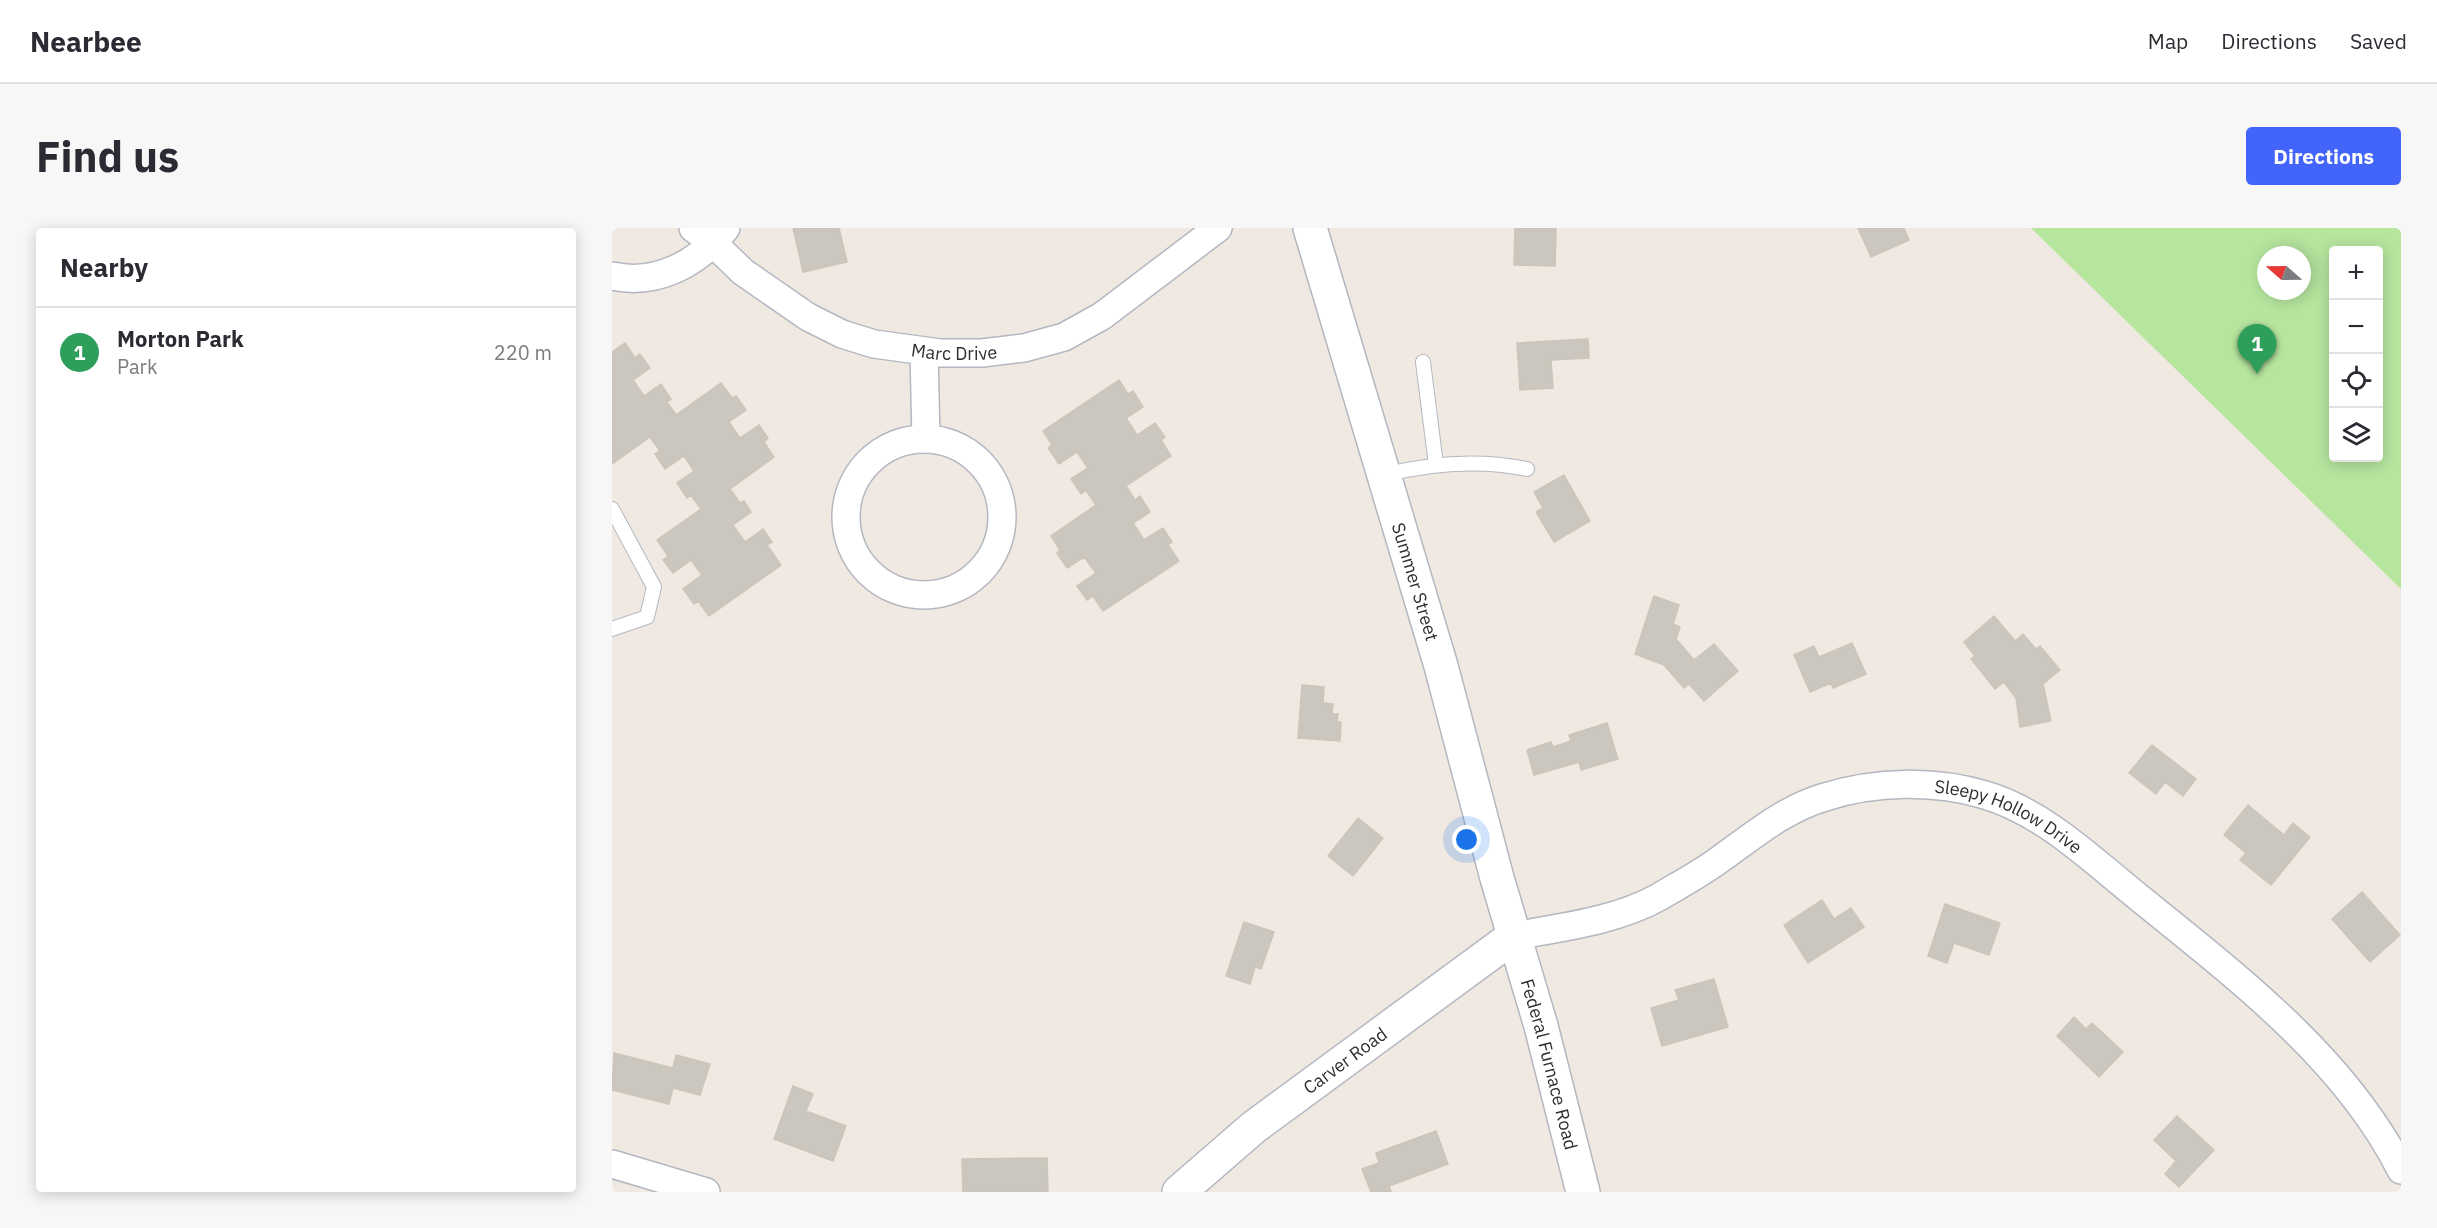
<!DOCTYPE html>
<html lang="en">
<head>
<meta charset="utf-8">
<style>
  :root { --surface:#fff; --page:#f7f7f7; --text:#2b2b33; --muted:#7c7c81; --line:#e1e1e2; --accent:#4264fb }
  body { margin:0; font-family:"IBM Plex Sans",sans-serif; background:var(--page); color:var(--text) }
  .controls { position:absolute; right:18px; top:18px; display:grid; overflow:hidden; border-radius:6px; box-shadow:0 3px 15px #0003 }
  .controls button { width:54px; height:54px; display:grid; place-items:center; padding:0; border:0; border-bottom:2px solid var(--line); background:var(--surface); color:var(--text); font:30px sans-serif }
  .compass { position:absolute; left:1645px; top:18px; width:54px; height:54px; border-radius:50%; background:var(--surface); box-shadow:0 3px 15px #0003; rotate:290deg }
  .you { position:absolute; left:855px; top:612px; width:21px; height:21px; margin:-15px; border:4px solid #fff; border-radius:50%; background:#1a73e8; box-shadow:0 0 0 9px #1a73e833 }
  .badge { display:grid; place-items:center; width:39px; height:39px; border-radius:50%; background:var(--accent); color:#fff; font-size:20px; font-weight:700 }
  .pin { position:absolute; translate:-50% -50px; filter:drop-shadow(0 2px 3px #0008) }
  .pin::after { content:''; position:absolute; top:32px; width:21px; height:18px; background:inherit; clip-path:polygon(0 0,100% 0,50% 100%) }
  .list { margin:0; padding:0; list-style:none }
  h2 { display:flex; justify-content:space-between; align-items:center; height:78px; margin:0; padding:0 24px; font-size:26px }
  h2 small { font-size:20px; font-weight:400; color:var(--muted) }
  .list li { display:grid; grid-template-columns:39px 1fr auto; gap:18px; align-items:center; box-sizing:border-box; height:90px; padding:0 24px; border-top:2px solid var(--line) }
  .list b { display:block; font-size:22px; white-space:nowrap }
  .list p { margin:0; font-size:20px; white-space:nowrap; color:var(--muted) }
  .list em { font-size:20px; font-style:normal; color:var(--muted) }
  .icon { flex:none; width:33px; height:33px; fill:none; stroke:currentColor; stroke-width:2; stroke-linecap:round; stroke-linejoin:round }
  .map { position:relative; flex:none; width:1789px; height:964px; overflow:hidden; border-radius:6px }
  header { display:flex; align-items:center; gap:36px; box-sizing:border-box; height:84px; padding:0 30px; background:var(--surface); border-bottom:2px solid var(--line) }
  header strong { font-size:28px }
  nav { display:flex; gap:33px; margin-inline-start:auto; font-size:21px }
  .intro { display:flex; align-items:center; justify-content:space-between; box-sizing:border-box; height:144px; padding:0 36px }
  h1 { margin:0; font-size:42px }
  .button { padding:15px 27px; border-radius:6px; background:var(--accent); color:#fff; font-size:21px; font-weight:700 }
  main { display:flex; gap:36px; padding:0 36px }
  aside { flex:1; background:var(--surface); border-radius:6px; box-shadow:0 3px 15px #0003 }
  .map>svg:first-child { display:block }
  .green { fill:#b6e59e; fill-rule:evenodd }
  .building { fill:#cbc7bf; stroke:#cbc5ba; stroke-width:1.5 }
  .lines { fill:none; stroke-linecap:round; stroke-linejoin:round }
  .service-casing { stroke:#b4b7c1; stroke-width:16 }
  .minor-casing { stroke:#b4b7c1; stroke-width:30 }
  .tertiary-casing { stroke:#b4b7c1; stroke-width:36 }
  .secondary-casing { stroke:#b4b7c1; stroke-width:36 }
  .service { stroke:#fff; stroke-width:14 }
  .minor { stroke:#fff; stroke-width:27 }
  .tertiary { stroke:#fff; stroke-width:33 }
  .secondary { stroke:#fff; stroke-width:33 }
  .labels { text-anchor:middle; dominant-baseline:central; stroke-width:4.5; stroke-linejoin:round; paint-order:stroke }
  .street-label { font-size:18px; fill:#2e2e2e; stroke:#fff }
</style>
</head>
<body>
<header>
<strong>Nearbee</strong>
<nav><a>Map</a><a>Directions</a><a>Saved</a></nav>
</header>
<div class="intro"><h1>Find us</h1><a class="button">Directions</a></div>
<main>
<aside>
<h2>Nearby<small></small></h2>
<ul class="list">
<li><span class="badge" style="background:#2e9e5b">1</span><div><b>Morton Park</b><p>Park</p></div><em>220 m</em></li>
</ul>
</aside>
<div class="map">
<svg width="1789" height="964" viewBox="0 0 1789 964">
  <rect width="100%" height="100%" fill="#efe9e1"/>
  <path class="green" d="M1419 0H1789V361ZM1722 22H1766V230H1722ZM1654 27H1690V63H1654Z"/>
  <path class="building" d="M181 0H227L235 34 191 44Z
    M903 0H944L943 38 902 37Z
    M1246 0H1292L1297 12 1259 29Z
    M976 111 977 130 939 132 941 160 908 162 905 115Z
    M13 115 23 130 28 126 38 140 21 152 32 168 49 156 59 171 55 174 64 187 109 155 120 170 124 168 134 182 117 194 128 210 147 197 156 210 152 214 162 229 118 261 128 275 132 273 139 284 121 297 133 314 151 301 160 314 155 317 169 337 97 388 86 373 82 376 71 361 90 347 79 332 61 345 51 332 56 328 45 312 89 281 79 267 75 270 65 255 82 243 72 228 53 241 43 226 48 223 38 209 0 236V124Z
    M507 152 516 166 521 163 531 179 514 190 525 207 543 195 553 209 549 212 559 228 514 258 523 272 528 268 538 284 521 295 532 312 551 300 560 314 556 317 567 333 491 383 481 368 475 372 465 358 484 345 472 329 455 340 445 325 448 322 439 308 484 277 474 262 469 266 459 251 476 240 465 224 447 236 436 220 440 217 431 203Z
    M952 247 978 293 942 314 924 284 931 280 922 264Z
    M1042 368 1067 377 1061 396 1068 399 1064 411 1082 432 1102 416 1126 443 1092 473 1077 456 1072 460 1052 437 1023 426Z
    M1382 388 1403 413 1411 406 1424 421 1428 418 1448 442 1431 456 1439 493 1408 499 1404 470 1392 454 1383 461 1359 431 1363 428 1352 414Z
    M1240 415 1254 446 1221 460 1219 455 1198 464 1182 427 1202 418 1207 429Z
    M690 457 712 459 711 475 721 476 720 486H726L725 494H729L728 513 686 510Z
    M995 495 1006 531 969 542 967 534 922 547 915 522 939 514 941 519 959 513 957 507Z
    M1540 517 1584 551 1571 568 1553 554 1544 566 1517 545Z
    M1636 577 1672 607 1681 595 1698 609 1659 657 1628 632 1634 625 1612 607Z
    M746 590 771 610 741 648 716 628Z
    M1750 664 1788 707 1758 734 1720 691Z
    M1210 672 1222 691 1239 680 1252 699 1196 735 1172 697Z
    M1333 676 1388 695 1377 727 1342 715 1335 735 1316 728Z
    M632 694 662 704 649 741 643 739 638 756 614 748Z
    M1102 751 1116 799 1050 818 1039 780 1067 772 1063 762Z
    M1462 789 1474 801 1480 795 1511 824 1487 849 1445 808Z
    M2 825 61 840 64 827 98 836 88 867 61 860 57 876 0 862Z
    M181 858 201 866 194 883 234 898 221 933 162 911Z
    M1565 888 1602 922 1567 959 1553 946 1564 933 1542 912Z
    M824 903 836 936 777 958 779 964H759L750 941 767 935 764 925Z
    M435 930 436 964H351L350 931Z"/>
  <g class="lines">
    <g class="service-casing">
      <path id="service" d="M811 134 824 237
        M771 247C819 235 867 231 915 241
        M0 281 42 359 35 389 0 401"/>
    </g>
    <g class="minor-casing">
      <g id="minor">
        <path id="s1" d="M81 0 102 16 131 44 196 89 230 106 262 116 328 125H370L412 120 452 109 490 88 606 0"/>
        <path d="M0 48C45 58 87 35 114 0"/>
        <path d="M312 124 314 211"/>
        <circle cx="312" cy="289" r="78"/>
        <path id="s2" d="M902 708C950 699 1004 693 1047 669 1067 657 1088 646 1107 632 1141 608 1172 581 1213 569 1264 553 1322 552 1373 567 1431 584 1479 631 1525 668 1621 746 1732 829 1789 942"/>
        <path d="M0 936 94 964"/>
      </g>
    </g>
    <g class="tertiary-casing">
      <g id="tertiary">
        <path id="s3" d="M567 964 642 899 902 708"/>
      </g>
    </g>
    <g class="secondary-casing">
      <g id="secondary">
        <path id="s4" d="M698 0 829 438 885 650 929 798 971 964"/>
      </g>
    </g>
    <use href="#service" class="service"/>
    <use href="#minor" class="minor"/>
    <use href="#tertiary" class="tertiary"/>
    <use href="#secondary" class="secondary"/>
  </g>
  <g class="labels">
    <g class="street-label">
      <text stroke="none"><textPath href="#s1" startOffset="298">Marc Drive</textPath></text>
      <text stroke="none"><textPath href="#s4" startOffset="369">Summer Street</textPath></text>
      <text stroke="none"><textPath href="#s2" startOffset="537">Sleepy Hollow Drive</textPath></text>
      <text stroke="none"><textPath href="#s3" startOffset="212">Carver Road</textPath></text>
      <text stroke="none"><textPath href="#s4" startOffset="870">Federal Furnace Road</textPath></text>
    </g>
  </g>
</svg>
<div class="controls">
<button>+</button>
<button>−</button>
<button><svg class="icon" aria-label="locate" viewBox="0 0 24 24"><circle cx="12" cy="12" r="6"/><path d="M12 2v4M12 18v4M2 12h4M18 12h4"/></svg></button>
<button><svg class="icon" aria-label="layers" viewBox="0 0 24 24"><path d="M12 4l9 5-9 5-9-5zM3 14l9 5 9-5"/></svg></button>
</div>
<svg class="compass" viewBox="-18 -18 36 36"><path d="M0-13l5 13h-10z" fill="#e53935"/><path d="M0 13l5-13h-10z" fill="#7c7c81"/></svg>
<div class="you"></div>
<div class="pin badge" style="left:1645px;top:146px;background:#2e9e5b">1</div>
</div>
</main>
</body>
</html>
